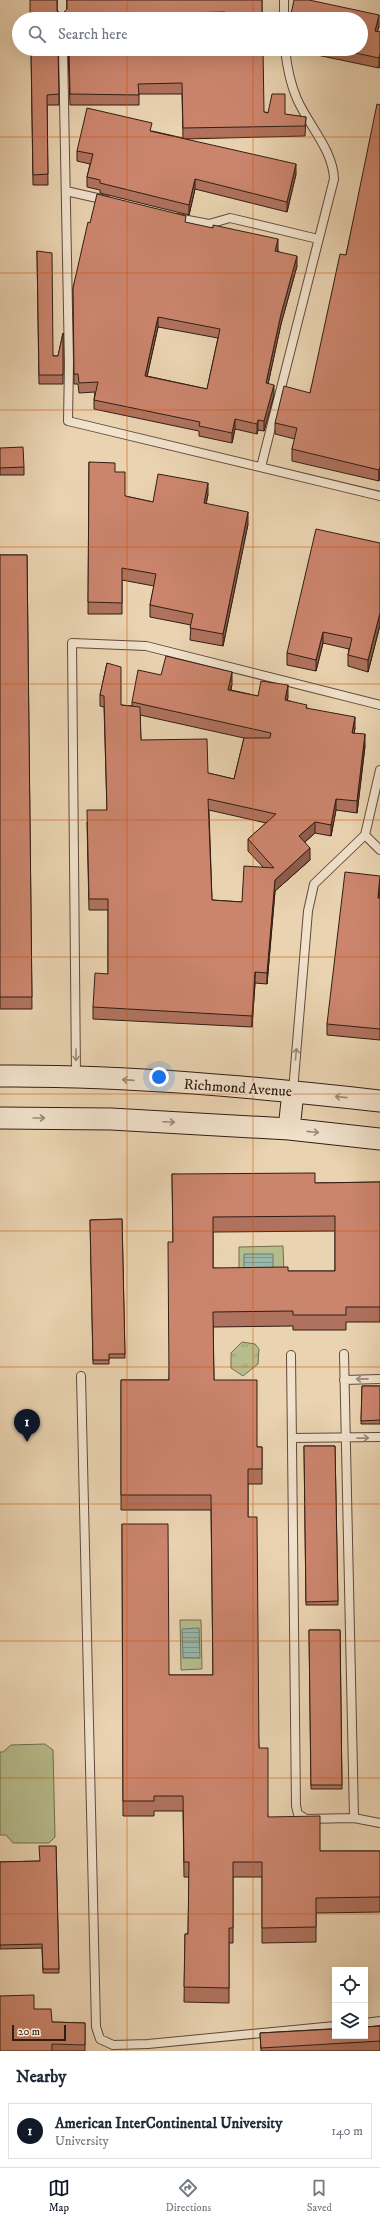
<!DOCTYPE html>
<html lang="en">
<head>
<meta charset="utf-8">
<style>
  :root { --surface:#fff; --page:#f6f6f7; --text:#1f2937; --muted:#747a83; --line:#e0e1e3; --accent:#111827 }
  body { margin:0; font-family:"IM FELL DW Pica",serif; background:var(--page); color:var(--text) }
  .controls { position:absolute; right:12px; bottom:12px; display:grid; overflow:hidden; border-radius:0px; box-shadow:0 4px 16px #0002 }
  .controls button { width:36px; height:36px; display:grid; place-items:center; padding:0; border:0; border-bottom:1px solid var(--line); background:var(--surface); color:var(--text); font:20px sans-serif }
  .scale { position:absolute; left:12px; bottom:10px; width:54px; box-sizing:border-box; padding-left:4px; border:2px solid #321d13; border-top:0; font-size:11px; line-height:14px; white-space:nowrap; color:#321d13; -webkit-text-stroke:3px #f1e2cc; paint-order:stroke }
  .you { position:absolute; left:159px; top:1077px; width:14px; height:14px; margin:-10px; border:3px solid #fff; border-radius:50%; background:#1a73e8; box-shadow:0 0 0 6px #1a73e833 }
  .badge { display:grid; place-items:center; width:26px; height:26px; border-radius:50%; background:var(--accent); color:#fff; font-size:13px; font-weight:700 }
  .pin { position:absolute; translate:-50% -33px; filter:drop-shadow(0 1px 2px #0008) }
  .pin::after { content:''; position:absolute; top:21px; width:14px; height:12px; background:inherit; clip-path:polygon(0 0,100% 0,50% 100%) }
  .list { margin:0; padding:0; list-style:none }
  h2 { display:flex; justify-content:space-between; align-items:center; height:52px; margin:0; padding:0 16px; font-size:17px }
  h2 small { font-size:13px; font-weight:400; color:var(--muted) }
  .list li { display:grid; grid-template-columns:26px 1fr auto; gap:12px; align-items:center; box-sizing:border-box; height:56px; margin:0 8px 8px; padding:0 8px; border:1px solid var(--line); border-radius:0px }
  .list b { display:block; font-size:15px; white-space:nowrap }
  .list p { margin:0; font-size:13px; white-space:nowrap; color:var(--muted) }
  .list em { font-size:13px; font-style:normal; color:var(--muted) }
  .icon { flex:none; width:22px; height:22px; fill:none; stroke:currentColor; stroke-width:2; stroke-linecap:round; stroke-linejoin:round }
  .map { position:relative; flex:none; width:380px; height:2051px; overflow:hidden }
  .search { position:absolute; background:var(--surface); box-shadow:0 4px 16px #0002; left:12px; right:12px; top:12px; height:44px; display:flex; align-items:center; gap:10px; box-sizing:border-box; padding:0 14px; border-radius:22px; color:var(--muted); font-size:15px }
  .sheet { height:116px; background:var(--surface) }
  nav { display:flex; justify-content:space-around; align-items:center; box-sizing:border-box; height:56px; border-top:1px solid var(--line); background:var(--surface); font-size:11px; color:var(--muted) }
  nav a { display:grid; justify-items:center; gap:2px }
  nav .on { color:var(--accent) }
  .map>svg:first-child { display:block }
  .green { fill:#b6bc8c; stroke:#746c50 }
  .park { fill:url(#park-tufts); stroke:#746c50 }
  .water { fill:url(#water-rules); stroke:#6f7a6e }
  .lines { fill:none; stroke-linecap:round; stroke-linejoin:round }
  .service-casing { stroke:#604a3a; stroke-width:10 }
  .secondary-casing { stroke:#321d13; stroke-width:23 }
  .service { stroke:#f1e2cc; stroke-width:8 }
  .secondary { stroke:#f1e2cc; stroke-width:21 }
  .wall { fill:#af725e; stroke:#321d13; fill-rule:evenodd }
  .shaded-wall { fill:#8e5d4c; stroke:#321d13 }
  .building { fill:#cb856d; stroke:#321d13; fill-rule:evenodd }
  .oneway { stroke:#9b8979 }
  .grid { fill:none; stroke:#cd500d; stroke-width:1; stroke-opacity:0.55 }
  .labels { text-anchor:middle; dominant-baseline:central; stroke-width:3; stroke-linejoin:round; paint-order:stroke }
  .street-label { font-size:15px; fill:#321d13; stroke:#f1e2cc }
</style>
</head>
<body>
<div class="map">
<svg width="380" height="2051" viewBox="0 0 380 2051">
  <defs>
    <pattern id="park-tufts" width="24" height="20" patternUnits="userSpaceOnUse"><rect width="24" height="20" fill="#b6bc8c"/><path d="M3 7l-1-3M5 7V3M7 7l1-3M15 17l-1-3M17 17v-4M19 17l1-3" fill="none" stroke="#9da178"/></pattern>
    <pattern id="water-rules" width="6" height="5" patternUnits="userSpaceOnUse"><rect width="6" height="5" fill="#98b8ab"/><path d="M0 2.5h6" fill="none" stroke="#7d958a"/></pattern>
  </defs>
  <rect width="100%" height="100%" fill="#ead3b1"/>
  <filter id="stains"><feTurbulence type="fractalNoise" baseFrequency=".005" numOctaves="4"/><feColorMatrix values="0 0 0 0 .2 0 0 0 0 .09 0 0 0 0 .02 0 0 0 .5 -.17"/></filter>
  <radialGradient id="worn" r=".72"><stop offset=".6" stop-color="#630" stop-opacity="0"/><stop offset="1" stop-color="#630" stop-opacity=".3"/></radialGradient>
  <path class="green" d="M283 1246 284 1274H239V1247Z
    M180 1620H201L202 1669 181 1670Z
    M45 1744 53 1750 55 1837 49 1843H13L6 1835H0V1752H3L11 1745Z"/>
  <path class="park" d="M242 1342 255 1344 259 1349 258 1364 243 1376 231 1368V1353Z"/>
  <path class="water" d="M244 1254H273V1271L244 1272Z
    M199 1628 200 1658H183L182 1629Z"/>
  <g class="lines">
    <g class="service-casing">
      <path id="service" d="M62 0V19
        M284 19V0
        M63 49 69 363 68 421 380 496
        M66 191 106 200
        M177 218 209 224 230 218 318 239
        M261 467 334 179C333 150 309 126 297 99 290 83 287 67 285 49
        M365 835 380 850
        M76 1076 72 643 146 646 380 705
        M293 1091 308 911 314 884 365 835 380 770
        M344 1354 354 1818
        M291 1355 296 1806 298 1814 306 1819 354 1818 380 1823
        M81 1376 96 2027 100 2039 113 2045 148 2044 335 2026
        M344 1380 380 1379
        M292 1438 380 1437
        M365 2023 380 2021"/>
    </g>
    <g class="secondary-casing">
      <path id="secondary" d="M0 1076C127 1075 254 1087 380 1101
        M0 1118 111 1119 289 1129 380 1139
        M289 1129 293 1092"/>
    </g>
    <use href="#service" class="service"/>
    <use href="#secondary" class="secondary"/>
  </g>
  <path class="wall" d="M262 0V19H30L57 11 62 14Z
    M379 26 377 31 380 32V63L379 68 298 51V49H361Z
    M31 49H58L59 105H47L48 185H33Z
    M68 49 138 50 264 112 306 117 305 136 185 139 296 174 287 212 195 189 189 215 100 193V190L87 187V177L90 164 77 161V151L152 131 183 138 182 94H139V105H70Z
    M380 105 379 481 292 461V449L295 439 275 434V423L310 393 346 255Z
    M90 223H186L278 249V251L297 266 281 324 268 384 274 395 264 431 258 430 257 434 235 429 232 443 199 436V431L94 409V400L95 392 79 393 78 384H74L73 288ZM158 327 218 338 207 389 147 376Z
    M37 251 53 356H58L63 333V384H39Z
    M0 448 24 467V475H0Z
    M89 462 115 472 125 496 153 502 208 494 206 504 248 524 223 646 190 640 191 625 150 617V605L154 586 122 580V614H88Z
    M380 543V625L368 672 348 666V655L349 649 323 643 316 671 287 665V653Z
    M0 555H27L32 1009H0Z
    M107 663 121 705 132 706V702L161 675 232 684 231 690 258 696 288 697 287 700 307 708 355 728 354 733 365 746 357 813 336 810 331 836 315 833 305 842 310 860 275 891 267 984 255 983 252 1027 93 1019V1007L108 974V910H89L87 822 107 810 104 707 100 706V695ZM140 715 244 738 234 779 208 773 141 740ZM209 810 266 823 248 839V851L263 867 242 902 212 900Z
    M379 898H380V1040L327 1035V1024Z
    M172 1174 315 1183 380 1182V1322H346V1330H293V1326L213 1327 214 1380 257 1447H262V1484H248V1517L259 1748 268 1817 320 1851H380V1912L316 1913V1942L262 1943V1877H233V1943H229V2003L184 2002 185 1934H188L189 1877H184L183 1811H154V1816H123L122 1524 169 1675H213L211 1510H121V1380H169L173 1242ZM335 1231V1271H288L213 1268V1232Z
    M122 1219 125 1358H109V1364H93L90 1220Z
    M362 1386H380V1424H361Z
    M304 1446H335L338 1605H306Z
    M309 1630H340L342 1789H311Z
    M56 1846 59 1973H43L42 1948 0 1949V1862L40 1861Z
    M34 2009 52 2022 85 2023V2051H0Z
    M380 2026V2051H261L260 2033Z"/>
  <path class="shaded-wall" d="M379 15V26L375 41V31Z
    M380 53V63L379 68V58Z
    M296 164V174L287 212V202Z
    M195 179V189L189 215V205Z
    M278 239V249L275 261V251Z
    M297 256V266L281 324 266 393V383L281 314Z
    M158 317V327L145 386V376Z
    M274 385V395L264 431V421Z
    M235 419V429L232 443V433Z
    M258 420V430L257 434V424Z
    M380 467V478L379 481V470Z
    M208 483V494L204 515V503Z
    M248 512V524L223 646V634Z
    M380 613V625L368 672V660Z
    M323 632V643L316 671V660Z
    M232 672V684L228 701V690Z
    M288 685V697L285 711V700Z
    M355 717V728L352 744V733Z
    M365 734V746L357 813V801Z
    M336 799V810L331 836V825Z
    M315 822V833L299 847V836Z
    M310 848V860L275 891 267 984V973L275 880Z
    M380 879V890L378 908V898Z
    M255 972V983L252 1027V1016Z"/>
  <path class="building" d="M30 0H57V11L62 14 67 9V0H262V19H225V12L137 14V19H30Z
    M294 0H309L379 15 375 31 380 32V53L379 58 337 49H361V19H290Z
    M31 49H58L59 94 47 95 48 174 33 175Z
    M69 49H138V50L198 49H263L264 112 268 113 272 94H285V114L306 117 305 126 183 128 182 83 138 84 139 95 70 94Z
    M377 104 380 105V467L379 470 292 449 297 428 275 423 284 386 310 393 340 254 346 255Z
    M87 108 152 123 150 131 296 164 287 202 195 179 189 205 100 183V180L87 177 93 154 77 151Z
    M97 194 186 216 185 222 213 228V225L278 239 275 251 297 256 281 314 266 383 274 385 264 421 258 420 257 424 235 419 232 433 199 426 200 422 94 400 98 382 79 383 78 374H74L73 288 88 222 90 223ZM158 317 220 329 207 389 145 376Z
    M37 251 52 253 53 356H58L63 333V375H39Z
    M23 447 24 467 0 468V448Z
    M89 462 115 463V472H125V496L153 502 158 474 208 483 204 503 248 512 223 634 190 628 193 614 150 605 156 574 122 568V603L88 602Z
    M316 529 380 543V613L368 660 348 655 352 638 323 632 316 660 287 653Z
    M0 555H27L32 997H0Z
    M166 656 232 672 228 690 258 696 261 681 288 685 285 700 307 705 306 708 355 717 352 733 365 734 357 801 336 799 331 825 315 822 299 836 310 848 275 880 267 973 255 972 252 1016 93 1007 95 973 108 974V899H89L87 810H107L104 696 100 695 107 663 121 667V705L140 707 141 740 207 739 208 773 234 779 244 738H270L271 733 132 702 138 670 161 675ZM208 799 276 814 248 839 274 868 244 866 242 902 212 900Z
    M345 872 380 876 378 898H380V1029L327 1024Z
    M315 1173V1183L380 1182V1307H346V1315H293V1311L213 1312 214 1380H257V1447H262V1469H248V1517H257L259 1748H268V1817L320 1816V1851H380V1897L316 1898V1927L262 1928V1862H233V1928H229V1988L184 1987 185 1934H188L189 1862H184L183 1796H154V1801H123L122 1524H168L169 1675H213L211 1495H121V1380H169L168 1242H173L172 1174ZM335 1216V1271H288V1267L213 1268V1217Z
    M122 1219 125 1354H109V1360H93L90 1220Z
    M362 1386H380V1420L361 1421Z
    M304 1446H335L338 1601 306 1602Z
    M309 1630H340L342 1785H311Z
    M39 1846H56L59 1969H43L42 1944 0 1945V1862L40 1861Z
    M34 1995V2009H51L52 2022 85 2023V2045L52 2044V2051H0V1996Z
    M380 2026V2041L261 2048 260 2033 335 2029V2036H365V2027Z"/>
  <defs><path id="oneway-shaft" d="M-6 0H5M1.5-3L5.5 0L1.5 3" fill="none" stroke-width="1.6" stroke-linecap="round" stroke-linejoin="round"/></defs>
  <g class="oneway">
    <use href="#oneway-shaft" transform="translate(296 1054) rotate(-85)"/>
    <use href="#oneway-shaft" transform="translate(76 1055) rotate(90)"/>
    <use href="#oneway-shaft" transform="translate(128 1080) rotate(-176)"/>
    <use href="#oneway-shaft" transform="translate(341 1097) rotate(-174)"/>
    <use href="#oneway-shaft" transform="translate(39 1118)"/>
    <use href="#oneway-shaft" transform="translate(169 1122) rotate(3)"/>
    <use href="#oneway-shaft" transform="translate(313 1132) rotate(6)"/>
    <use href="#oneway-shaft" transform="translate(362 1379) rotate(179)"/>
    <use href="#oneway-shaft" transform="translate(363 1438) rotate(-1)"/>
  </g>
  <path class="grid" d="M127 0V19M253 0V19M127 49V2051M253 49V2051M0 137H380M0 273H380M0 410H380M0 547H380M0 684H380M0 820H380M0 957H380M0 1094H380M0 1231H380M0 1367H380M0 1504H380M0 1641H380M0 1778H380M0 1914H380"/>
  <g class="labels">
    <g class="street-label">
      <text transform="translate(238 1088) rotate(4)">Richmond Avenue</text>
    </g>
  </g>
  <rect width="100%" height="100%" filter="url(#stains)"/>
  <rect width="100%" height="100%" fill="url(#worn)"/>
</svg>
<div class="controls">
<button><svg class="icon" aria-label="locate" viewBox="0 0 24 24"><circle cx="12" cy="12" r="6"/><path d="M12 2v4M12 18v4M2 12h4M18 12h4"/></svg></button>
<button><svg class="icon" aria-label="layers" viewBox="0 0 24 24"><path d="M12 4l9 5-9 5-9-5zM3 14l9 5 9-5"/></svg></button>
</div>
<div class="scale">20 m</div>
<div class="you"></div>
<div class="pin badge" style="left:27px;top:1442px">1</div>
<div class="search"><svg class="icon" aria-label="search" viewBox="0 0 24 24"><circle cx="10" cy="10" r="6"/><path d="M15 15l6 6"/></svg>Search here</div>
</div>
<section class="sheet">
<h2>Nearby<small></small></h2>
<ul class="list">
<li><span class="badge">1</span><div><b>American InterContinental University</b><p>University</p></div><em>140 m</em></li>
</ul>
</section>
<nav>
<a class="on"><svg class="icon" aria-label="map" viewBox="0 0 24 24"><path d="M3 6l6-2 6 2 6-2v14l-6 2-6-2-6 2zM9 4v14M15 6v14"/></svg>Map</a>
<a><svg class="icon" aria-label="directions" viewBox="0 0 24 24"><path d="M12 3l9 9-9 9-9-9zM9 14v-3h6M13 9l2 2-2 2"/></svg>Directions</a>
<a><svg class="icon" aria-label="saved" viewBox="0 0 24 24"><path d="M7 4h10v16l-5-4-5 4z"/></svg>Saved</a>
</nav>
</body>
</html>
